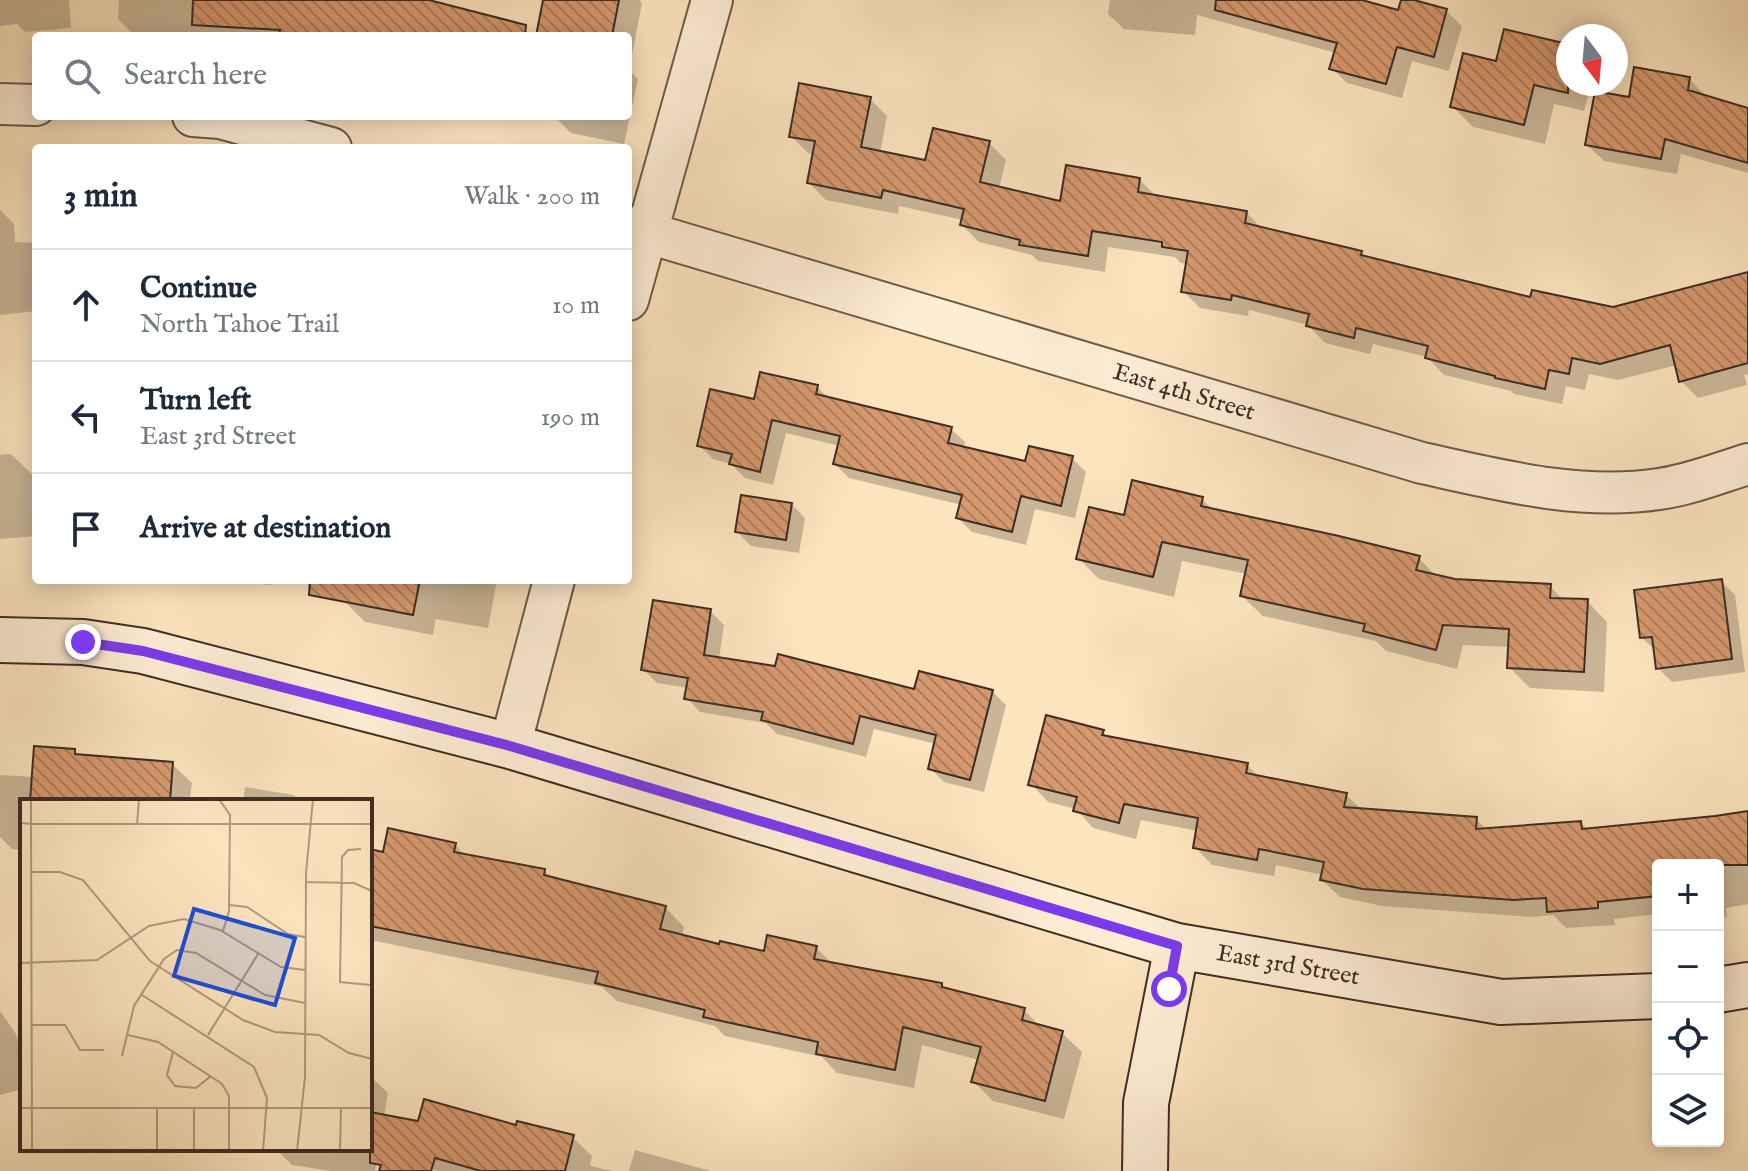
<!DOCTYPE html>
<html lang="en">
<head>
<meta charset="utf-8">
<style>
  :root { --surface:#fff; --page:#f6f6f7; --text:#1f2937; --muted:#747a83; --line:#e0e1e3 }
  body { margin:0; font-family:"IM FELL English",serif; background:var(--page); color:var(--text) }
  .controls { position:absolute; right:24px; bottom:24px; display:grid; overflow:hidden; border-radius:8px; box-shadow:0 4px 20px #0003 }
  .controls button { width:72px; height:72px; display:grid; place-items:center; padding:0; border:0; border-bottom:2px solid var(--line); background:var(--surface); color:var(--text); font:40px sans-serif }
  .compass { position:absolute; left:1556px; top:24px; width:72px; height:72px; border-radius:50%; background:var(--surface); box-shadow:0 4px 20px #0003; rotate:164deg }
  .stop { position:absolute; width:24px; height:24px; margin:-18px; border:6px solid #7c3aed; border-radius:50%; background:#fff }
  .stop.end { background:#7c3aed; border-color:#fff; box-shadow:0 2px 8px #0008 }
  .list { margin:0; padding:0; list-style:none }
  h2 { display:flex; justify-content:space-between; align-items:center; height:104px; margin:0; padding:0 32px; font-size:34px }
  h2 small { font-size:26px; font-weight:400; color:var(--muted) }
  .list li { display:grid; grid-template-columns:52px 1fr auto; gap:24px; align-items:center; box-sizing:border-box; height:112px; padding:0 32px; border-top:2px solid var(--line) }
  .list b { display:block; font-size:30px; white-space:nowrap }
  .list p { margin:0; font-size:26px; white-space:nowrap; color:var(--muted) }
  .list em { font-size:26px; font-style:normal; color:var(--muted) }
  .icon { flex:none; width:44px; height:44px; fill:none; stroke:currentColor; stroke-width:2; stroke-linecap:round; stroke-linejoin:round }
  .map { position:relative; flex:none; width:1748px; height:1171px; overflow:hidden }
  .search { position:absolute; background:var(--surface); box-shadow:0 4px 20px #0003; left:32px; top:32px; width:600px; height:88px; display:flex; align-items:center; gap:20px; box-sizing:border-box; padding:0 28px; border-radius:8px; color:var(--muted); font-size:30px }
  .panel { position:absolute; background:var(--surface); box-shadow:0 4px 20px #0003; left:32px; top:144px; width:600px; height:440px; border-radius:8px }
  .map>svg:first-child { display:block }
  .shadow { fill:#0003 }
  .building { fill:url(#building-back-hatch); stroke:#3e2c25; stroke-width:2 }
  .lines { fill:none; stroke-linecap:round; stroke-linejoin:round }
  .street-casing { stroke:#6e5a4c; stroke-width:44 }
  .secondary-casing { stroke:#3e2c25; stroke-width:48 }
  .street { stroke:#fdedd5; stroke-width:40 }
  .secondary { stroke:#fdedd5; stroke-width:44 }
  .route { stroke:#7c3aed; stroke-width:10 }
  .labels { text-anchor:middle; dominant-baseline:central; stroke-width:7; stroke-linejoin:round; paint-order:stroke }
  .street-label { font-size:24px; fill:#3e2c25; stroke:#fdedd5 }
  .inset-road { fill:none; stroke:#b09a81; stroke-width:2 }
  .view { fill:#1d4ed8; fill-opacity:0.15; stroke:#1d4ed8; stroke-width:4 }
  .inset-edge { fill:none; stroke:#3e2c25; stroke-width:4 }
</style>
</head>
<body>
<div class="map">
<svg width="1748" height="1171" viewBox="0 0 1748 1171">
  <defs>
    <pattern id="building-back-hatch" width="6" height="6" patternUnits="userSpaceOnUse" patternTransform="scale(2)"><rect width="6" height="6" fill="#d6986e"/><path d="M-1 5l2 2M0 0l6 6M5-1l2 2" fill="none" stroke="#af7c5a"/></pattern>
  </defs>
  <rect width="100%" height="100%" fill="#fce4bf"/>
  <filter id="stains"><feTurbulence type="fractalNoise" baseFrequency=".0025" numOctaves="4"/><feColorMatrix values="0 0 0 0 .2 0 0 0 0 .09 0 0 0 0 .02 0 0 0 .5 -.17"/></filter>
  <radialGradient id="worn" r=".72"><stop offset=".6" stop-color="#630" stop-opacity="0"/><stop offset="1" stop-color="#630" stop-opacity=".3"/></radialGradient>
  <path class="shadow" d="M0 0H69L71 28 25 32 17 24 0 26Z
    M119 0H362L357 36H135L118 19Z
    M545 0H639L642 3 629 70 638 79 624 144 571 133 554 116H628V36H538Z
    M1110 0H1354L1399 12 1403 0H1406L1446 11 1462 26 1449 71 1412 61 1402 98 1347 83 1332 68 1336 53 1197 15 1195 35 1124 29 1108 14Z
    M1568 46V84H1591L1584 111 1554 104 1545 144 1473 127 1452 106 1498 64Z
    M1689 79 1705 95V98L1748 110V173L1681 154 1677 174 1604 161 1587 145 1631 99Z
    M870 99 887 116 880 153 926 162 989 143 1006 160 999 189 1061 203 1139 179 1158 198 1246 212 1262 229 1361 253 1366 258 1532 300 1613 309 1748 273V374L1744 375 1747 385 1698 398 1681 381 1677 365 1618 380 1589 374 1585 390 1566 386 1562 404 1514 394 1511 391 1444 375 1427 357 1373 344 1370 354 1325 343 1308 325 1249 310 1248 316 1200 308 1183 291 1187 264 1181 263 1175 257 1108 247 1105 272 1038 261 1032 255 979 242 962 225 963 220 899 206 898 214 826 200 809 183 814 154 808 153 791 136Z
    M0 210 14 224 15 242 36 243V311L0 315Z
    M817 387 831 400 951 429 965 442 964 448 1026 463 1072 458 1086 472 1075 518 1035 509 1026 545 972 532 958 518 962 505 849 478 835 464 840 446 786 433 773 485 745 478 731 464 713 459 699 445 755 401Z
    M11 454 32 474 36 498V536L0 539V455Z
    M1202 499 1214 511 1419 558 1437 577 1454 581 1550 586 1564 601H1587L1607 622 1604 692 1530 688 1509 667 1510 647 1463 645 1457 669 1386 651 1376 641 1263 616 1242 596 1247 574 1182 561 1174 597 1099 579 1078 558 1125 517Z
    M791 504 805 518 799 553 751 546 737 532Z
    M221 580H272L271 585Z
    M348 580H497L488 628 436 619 433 635 365 622 344 601Z
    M1721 581 1735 595 1745 672 1672 682 1658 668 1656 651 1642 638Z
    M710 611 724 625 719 659 915 692 992 691 1006 705 984 792 944 782 930 768 936 744 874 729 866 757 777 734 766 723 700 712 687 698 688 688 657 683 643 669Z
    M1103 732 1109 738 1247 765 1260 778 1346 795 1362 810 1476 819 1487 830 1581 823 1588 830 1748 813V904L1726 908 1727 917 1718 918V865H1658V914L1614 919 1615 925 1566 928 1553 915 1532 917 1382 906 1340 897 1322 880 1323 875 1276 865 1274 876 1212 865 1195 847 1198 831 1141 820 1136 839 1093 828 1076 809 1048 802 1031 784Z
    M75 751 80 756 172 764 192 783 190 799 213 801H22V850L12 849 0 837V775L34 777Z
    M245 787 294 795 300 801H243Z
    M455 845 466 856 544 870 553 879 665 907 684 927 682 937 721 947 765 953 816 948 833 964 941 985 947 991 1024 1010 1041 1027 1062 1033 1082 1052 1064 1119 993 1101 974 1082 979 1060 922 1045 914 1088 837 1073 822 1057 725 1036 715 1026 617 1001 602 987 370 940V851L385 854Z
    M0 1011 16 1034 22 1055V1089L0 1095Z
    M370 1076 388 1093 375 1171H331L292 1165 276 1149H370Z
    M517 1127 572 1137 592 1156 590 1166 613 1171H437L431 1169 412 1150Z
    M635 1150 711 1171H629Z"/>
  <path class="building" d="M193 0H429L526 25 525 36H279L280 30 192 25Z
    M543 0H619L612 36H536Z
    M1216 0H1362L1398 10 1401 0H1414L1447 9 1434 57 1397 47 1386 84 1329 69 1337 43 1215 10Z
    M1504 29 1568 44V93L1534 85 1524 125 1450 107 1463 53 1496 61Z
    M1634 67 1690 77 1688 90 1748 108V163L1665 139 1661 159 1585 145 1595 91 1629 97Z
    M799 83 871 97 861 147 925 160 933 128 990 141 980 182 1060 201 1066 165 1140 178 1138 192 1247 211 1245 223 1362 251 1361 255 1530 297 1532 290 1613 307 1748 272V363L1679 382 1670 345 1600 364 1572 358 1569 374 1549 370 1545 389 1495 378V376L1425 358 1428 346 1356 328 1354 338 1306 326 1309 314 1232 295 1231 300 1181 292 1188 251 1162 247V242L1092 231 1088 256 1019 245 1020 240 960 225 964 209 883 190 881 198 807 183 815 141 789 137Z
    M760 372 818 385 816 394 952 427 948 443 1025 461 1029 446 1073 456 1061 506 1021 496 1012 532 956 518 962 495 833 464 840 436 772 420 760 472 729 464 732 454 697 446 710 389 754 399Z
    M1132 480 1203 497 1201 506 1339 536 1420 556 1416 570 1455 579 1551 584 1550 598 1588 599 1584 672 1507 668 1509 629 1443 625 1436 650 1363 631 1365 624 1240 596 1248 560 1162 542 1153 577 1076 559 1089 507 1124 515Z
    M741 495 792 503 786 540 735 532Z
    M1722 579 1732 659 1656 669 1652 637 1640 638 1634 590Z
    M310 580H420L413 615 309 595Z
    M653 600 711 609 704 655 775 666 778 654 914 689 919 671 993 690 970 780 928 769 936 735 860 716 853 744 761 720 763 712 684 699 688 678 641 670Z
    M1046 715 1104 730 1102 735 1248 763 1246 773 1347 793 1344 807 1477 817 1476 829 1581 821 1582 829 1715 816 1748 811V865H1658V896L1598 902V908L1547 912 1546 898 1513 900 1363 889 1320 880 1324 862 1259 849 1257 860 1193 848 1198 818 1124 804 1119 823 1073 811 1077 797 1028 785Z
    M34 746 75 749V754L173 762 170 801H30Z
    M388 828 456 843 454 852 545 869 544 875 666 906 660 929 719 944 720 941 764 951 767 935 817 946 814 959 942 983V987L1025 1008 1022 1020 1063 1031 1045 1101 971 1082 981 1047 903 1027 895 1070 816 1054 818 1042 703 1017 705 1010 595 983 598 972 370 926V849L383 852Z
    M424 1099 516 1125 517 1121 574 1135 565 1171H481L435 1158 431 1171H379L381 1165 370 1163V1112L418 1121Z"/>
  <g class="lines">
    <g class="street-casing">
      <g id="street">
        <path d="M0 104 36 105"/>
        <path d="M193 116 220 118 331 148"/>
        <path id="s1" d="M628 227 1422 463C1499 480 1580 501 1659 489 1689 485 1719 473 1748 464"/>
        <path d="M628 300 712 0"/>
        <path d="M510 746 554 580"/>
      </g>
    </g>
    <g class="secondary-casing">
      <g id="secondary">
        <path id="s2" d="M0 640 83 642 143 651 510 746 1177 946 1501 1002 1658 996"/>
        <path d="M1718 990 1748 985"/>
        <path d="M1145 1171 1146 1103 1177 946"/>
      </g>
    </g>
    <use href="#street" class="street"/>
    <use href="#secondary" class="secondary"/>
  </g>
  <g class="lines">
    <path class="route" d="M83 642 143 651 510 746 1177 946 1169 989"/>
  </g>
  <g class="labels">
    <g class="street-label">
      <text stroke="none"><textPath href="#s1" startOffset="580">East 4th Street</textPath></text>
      <text stroke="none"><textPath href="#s2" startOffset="1332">East 3rd Street</textPath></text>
    </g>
  </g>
  <g transform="translate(20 799)">
    <rect width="352" height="352" fill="#fce4bf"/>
    <path class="inset-road" d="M199 0 210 16 209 112 203 132M0 24 11 25V0M117 25 119 0M341 50 328 51 322 58 320 183 351 186M11 73H40L63 81 130 162 223 221 255 233 299 236 329 254 352 260M286 83 334 84 352 92M209 106 227 108 268 135 285 138M0 164 77 161 129 127 164 120 200 131 261 168 285 171M122 196 234 268 247 299 243 352M11 226H45L60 251H84M108 236 138 243 202 285 209 297V352M188 236 238 155M153 253 147 276 155 287 176 289 191 277M102 257 114 207 144 160 157 151 176 154 245 196 285 204M351 260 352 126M0 309H352M137 309V352M174 309V352M12 352 11 25H352M277 352 285 278 286 74 293 0M320 352 321 309"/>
    <path class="view" d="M174 110 275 139 255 206 154 177Z"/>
    <rect width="352" height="352" class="inset-edge"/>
  </g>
  <rect width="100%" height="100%" filter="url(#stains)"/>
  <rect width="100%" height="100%" fill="url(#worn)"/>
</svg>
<div class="controls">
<button>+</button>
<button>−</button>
<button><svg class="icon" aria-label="locate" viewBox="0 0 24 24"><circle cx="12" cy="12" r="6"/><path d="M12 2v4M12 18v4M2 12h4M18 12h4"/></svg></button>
<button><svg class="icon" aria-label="layers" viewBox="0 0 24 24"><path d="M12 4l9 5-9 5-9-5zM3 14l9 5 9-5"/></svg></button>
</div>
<svg class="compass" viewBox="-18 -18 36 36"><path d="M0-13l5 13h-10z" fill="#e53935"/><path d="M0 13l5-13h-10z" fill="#747a83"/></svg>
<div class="stop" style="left:1169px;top:989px"></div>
<div class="stop end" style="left:83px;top:642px"></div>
<div class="search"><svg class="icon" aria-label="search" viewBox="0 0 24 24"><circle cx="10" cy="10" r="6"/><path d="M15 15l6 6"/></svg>Search here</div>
<section class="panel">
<h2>3 min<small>Walk · 200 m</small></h2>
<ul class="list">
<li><svg class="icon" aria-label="ahead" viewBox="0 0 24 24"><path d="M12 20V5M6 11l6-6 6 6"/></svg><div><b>Continue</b><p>North Tahoe Trail</p></div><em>10 m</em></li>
<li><svg class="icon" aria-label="left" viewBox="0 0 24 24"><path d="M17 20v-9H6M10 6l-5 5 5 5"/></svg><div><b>Turn left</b><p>East 3rd Street</p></div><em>190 m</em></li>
<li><svg class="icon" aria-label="arrive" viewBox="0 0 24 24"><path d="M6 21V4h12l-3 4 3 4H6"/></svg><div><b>Arrive at destination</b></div></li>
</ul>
</section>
</div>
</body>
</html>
